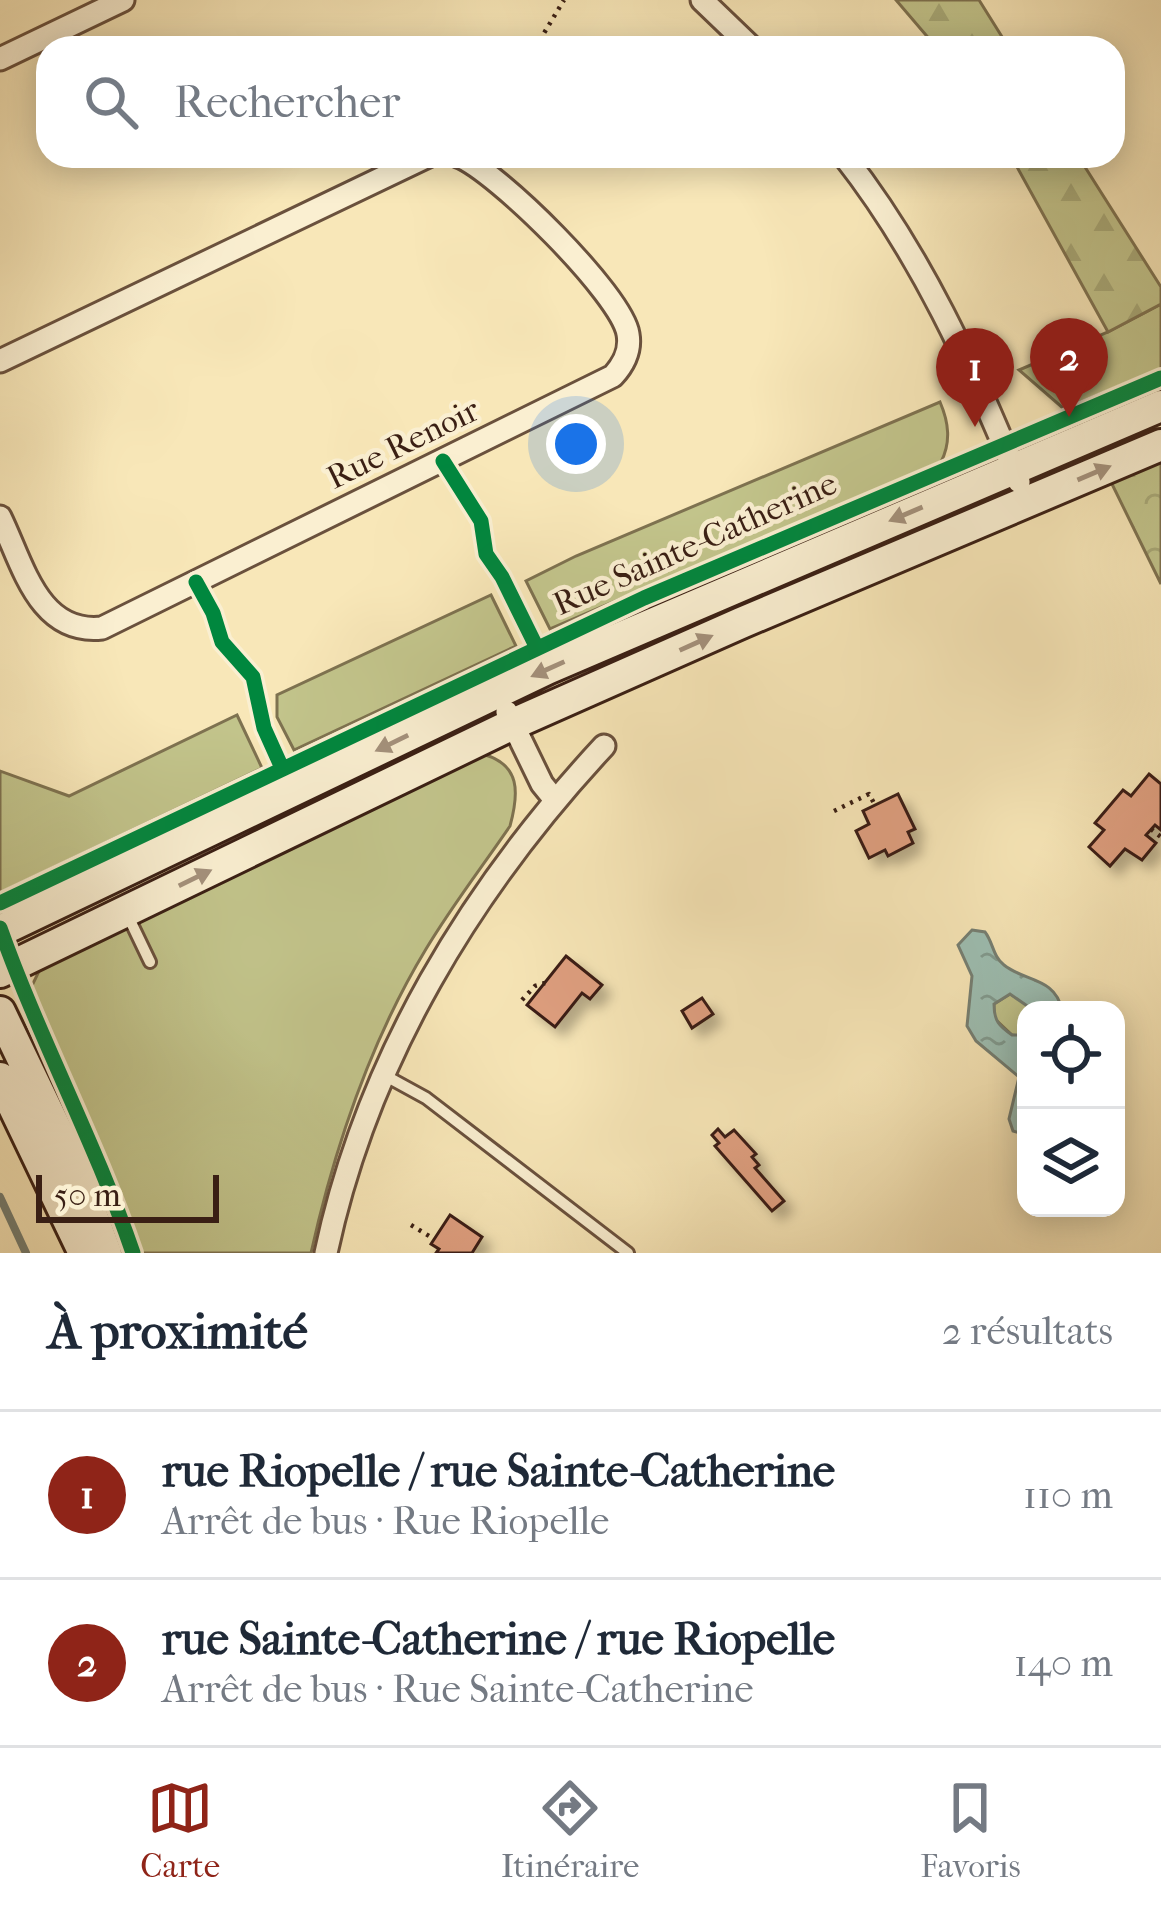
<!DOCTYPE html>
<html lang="fr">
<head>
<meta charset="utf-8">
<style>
  :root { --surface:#fff; --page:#f6f6f7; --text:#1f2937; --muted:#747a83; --line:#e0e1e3; --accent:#8f2418 }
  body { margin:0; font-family:"IM FELL French Canon",serif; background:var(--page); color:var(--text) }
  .controls { position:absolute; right:36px; bottom:36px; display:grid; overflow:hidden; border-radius:24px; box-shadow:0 6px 30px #0003 }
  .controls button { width:108px; height:108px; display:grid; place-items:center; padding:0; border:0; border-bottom:3px solid var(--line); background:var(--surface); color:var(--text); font:60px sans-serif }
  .scale { position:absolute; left:36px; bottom:30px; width:183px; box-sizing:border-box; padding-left:12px; border:6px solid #3a1f14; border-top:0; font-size:33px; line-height:42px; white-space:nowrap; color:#3a1f14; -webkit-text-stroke:9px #faefd1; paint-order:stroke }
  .you { position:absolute; left:576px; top:444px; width:42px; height:42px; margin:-30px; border:9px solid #fff; border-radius:50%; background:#1a73e8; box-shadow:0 0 0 18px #1a73e833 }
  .badge { display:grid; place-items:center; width:78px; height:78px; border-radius:50%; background:var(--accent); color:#fff; font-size:39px; font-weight:700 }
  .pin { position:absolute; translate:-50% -99px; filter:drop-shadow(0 3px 6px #0008) }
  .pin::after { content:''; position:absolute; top:63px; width:42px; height:36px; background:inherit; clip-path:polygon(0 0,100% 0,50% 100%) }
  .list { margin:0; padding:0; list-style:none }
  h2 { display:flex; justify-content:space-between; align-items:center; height:156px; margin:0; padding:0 48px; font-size:51px }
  h2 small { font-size:39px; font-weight:400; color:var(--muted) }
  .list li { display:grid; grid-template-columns:78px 1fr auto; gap:36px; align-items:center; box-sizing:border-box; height:168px; padding:0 48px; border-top:3px solid var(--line) }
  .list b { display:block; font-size:45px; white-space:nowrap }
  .list p { margin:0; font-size:39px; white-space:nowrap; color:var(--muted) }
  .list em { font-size:39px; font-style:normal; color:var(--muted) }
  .icon { flex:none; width:66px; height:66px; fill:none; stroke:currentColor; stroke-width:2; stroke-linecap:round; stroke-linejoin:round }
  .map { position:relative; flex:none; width:1161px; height:1253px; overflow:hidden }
  .search { position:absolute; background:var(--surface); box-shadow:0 6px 30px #0003; left:36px; right:36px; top:36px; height:132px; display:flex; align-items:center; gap:30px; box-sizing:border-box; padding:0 42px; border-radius:36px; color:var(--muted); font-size:45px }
  .sheet { height:492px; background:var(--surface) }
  nav { display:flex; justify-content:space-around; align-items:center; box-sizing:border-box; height:168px; border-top:3px solid var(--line); background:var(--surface); font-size:33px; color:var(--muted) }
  nav a { display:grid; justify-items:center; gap:6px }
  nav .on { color:var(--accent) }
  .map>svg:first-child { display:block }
  .grass { fill:#c2c48b; stroke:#7e7250; stroke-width:3 }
  .forest { fill:url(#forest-firs); stroke:#7e7250; stroke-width:3 }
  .park { fill:url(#park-crowns); stroke:#7e7250; stroke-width:3 }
  .water { fill:url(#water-ripples); stroke:#757f73; stroke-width:3 }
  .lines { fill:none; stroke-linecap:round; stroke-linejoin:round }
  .stream { stroke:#757f73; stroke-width:8 }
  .building { fill:#df9f80; stroke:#3a1f14; stroke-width:3; filter:url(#shadow) }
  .lane-casing { stroke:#6a513d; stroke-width:16 }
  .street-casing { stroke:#6a513d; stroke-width:27 }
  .secondary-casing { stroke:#3a1f14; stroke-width:36 }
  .path { stroke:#3a1f14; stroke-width:4.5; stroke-dasharray:3 6; stroke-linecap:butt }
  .lane { stroke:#faefd1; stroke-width:10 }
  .street { stroke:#faefd1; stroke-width:21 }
  .secondary { stroke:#faefd1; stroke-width:30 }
  .cycleway-casing { stroke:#faefd1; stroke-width:22 }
  .cycleway { stroke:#00873e; stroke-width:15 }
  .oneway { fill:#a4917c }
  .labels { text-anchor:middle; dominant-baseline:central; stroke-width:9; stroke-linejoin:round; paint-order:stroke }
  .street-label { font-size:33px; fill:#3a1f14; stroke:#faefd1 }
</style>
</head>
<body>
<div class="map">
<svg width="1161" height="1253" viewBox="0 0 1161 1253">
  <defs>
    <pattern id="forest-firs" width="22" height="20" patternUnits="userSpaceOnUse" patternTransform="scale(3)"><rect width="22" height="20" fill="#c2c48b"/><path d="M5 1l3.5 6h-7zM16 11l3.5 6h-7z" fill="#a7a877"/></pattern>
    <pattern id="park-crowns" width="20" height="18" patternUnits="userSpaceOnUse" patternTransform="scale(3)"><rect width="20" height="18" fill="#c2c48b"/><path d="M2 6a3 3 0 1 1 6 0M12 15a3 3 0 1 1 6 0" fill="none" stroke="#a7a877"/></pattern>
    <pattern id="water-ripples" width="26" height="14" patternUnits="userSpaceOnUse" patternTransform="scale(3)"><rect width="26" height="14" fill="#9dbfb3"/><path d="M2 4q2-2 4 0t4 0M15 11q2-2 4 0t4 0" fill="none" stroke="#819b90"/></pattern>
    <filter id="shadow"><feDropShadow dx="9" dy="9" stdDeviation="6" flood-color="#0004"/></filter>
  </defs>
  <rect width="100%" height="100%" fill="#f8e7b8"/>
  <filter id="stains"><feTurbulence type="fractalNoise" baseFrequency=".00167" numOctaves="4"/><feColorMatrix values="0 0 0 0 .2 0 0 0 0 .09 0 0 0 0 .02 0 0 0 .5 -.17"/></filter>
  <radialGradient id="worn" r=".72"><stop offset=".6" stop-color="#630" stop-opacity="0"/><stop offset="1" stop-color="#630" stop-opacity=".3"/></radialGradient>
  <path class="grass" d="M1161 304V369L1064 409 1019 370 1108 332Z
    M940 402C949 423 951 442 941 462L550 629 526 581 576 556Z
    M491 595 516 646 294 750 277 717V695Z
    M237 715 262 768 0 893V771L69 796Z
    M482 754C521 764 519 793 510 826 482 867 451 907 426 949 371 1040 334 1150 311 1253H138L100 1183 26 1017V998L40 969Z
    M1010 994 1032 1006 1033 1010H1026L1023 1037 1012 1035 994 1018V1004Z"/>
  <path class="forest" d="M896 0H979L1009 48H937Z
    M1011 156H1078L1161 287V304L1108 332Z"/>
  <path class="park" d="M1161 458V584L1110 480Z"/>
  <path class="water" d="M972 930 985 932C993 942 993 957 1004 965 1025 982 1055 977 1062 1010H1033L1010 994 994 1004C994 1021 999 1026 1012 1035H1026V1135L1013 1131 1009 1119 1019 1077 976 1041 967 1026 972 976 958 945Z"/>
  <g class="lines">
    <path class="stream" d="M0 1197 26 1253"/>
  </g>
  <path class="building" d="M1149 774 1161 784V830L1155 825 1146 835 1156 843 1142 860 1125 849 1110 866 1089 847 1104 830 1095 823 1123 790 1131 796Z
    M898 794 915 829 908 832 913 843 888 856 885 850 869 858 856 831 869 824 863 811Z
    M566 956 602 985 590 999 582 993 555 1027 527 1005Z
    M702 998 713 1014 692 1028 682 1011Z
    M718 1129 725 1137 734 1130 756 1154 752 1157 759 1165 755 1168 784 1201 772 1211 715 1146 719 1143 712 1135Z
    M450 1215 482 1237 472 1253H436L439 1249 431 1244Z"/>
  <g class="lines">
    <g class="lane-casing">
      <path id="lane" d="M127 914 150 962
        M384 1075 426 1098 628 1253"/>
    </g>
    <g class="street-casing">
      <path id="street" d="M702 0 752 48
        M0 59 123 0
        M844 156C921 254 972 367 1019 482
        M0 361 428 156
        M0 517C23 564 38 635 102 628L613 376C624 364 631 351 628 334 622 295 496 170 458 156
        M507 712 542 784 555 800
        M326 1253C367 1060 471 889 604 746"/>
    </g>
    <g class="secondary-casing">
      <path id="secondary" d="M0 931 547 669 1161 406
        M0 972 513 724 741 623 1161 445
        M0 1012 72 1162 106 1253
        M0 1078 84 1253"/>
    </g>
    <path class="path" d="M535 48 564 0
      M834 811 869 794 875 805
      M1151 829 1161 837
      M522 1000 535 986 545 983
      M411 1225 434 1239"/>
    <use href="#lane" class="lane"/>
    <use href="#street" class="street"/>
    <use href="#secondary" class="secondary"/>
    <g class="cycleway-casing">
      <path id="cycleway" d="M443 461 481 521 486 554 502 577 536 646
        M196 582 213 613 222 642 253 677 264 728 282 768
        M0 903 644 598 1161 378
        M0 928C39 1038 95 1142 133 1253"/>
    </g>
    <use href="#cycleway" class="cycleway"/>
  </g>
  <defs><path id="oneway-solid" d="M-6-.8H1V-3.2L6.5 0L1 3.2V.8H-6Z" transform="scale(3)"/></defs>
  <g class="oneway">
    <use href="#oneway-solid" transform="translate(1094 473) rotate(-23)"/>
    <use href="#oneway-solid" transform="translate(906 514) rotate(157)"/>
    <use href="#oneway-solid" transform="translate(696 643) rotate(-24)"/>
    <use href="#oneway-solid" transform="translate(548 669) rotate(156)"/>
    <use href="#oneway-solid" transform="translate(392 743) rotate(154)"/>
    <use href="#oneway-solid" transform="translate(195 878) rotate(-26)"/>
  </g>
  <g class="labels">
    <g class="street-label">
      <text transform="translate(403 444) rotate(-26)">Rue Renoir</text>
      <text transform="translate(695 544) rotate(-24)">Rue Sainte-Catherine</text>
    </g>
  </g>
  <rect width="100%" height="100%" filter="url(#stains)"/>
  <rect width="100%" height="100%" fill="url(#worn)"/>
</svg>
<div class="controls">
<button><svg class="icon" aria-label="locate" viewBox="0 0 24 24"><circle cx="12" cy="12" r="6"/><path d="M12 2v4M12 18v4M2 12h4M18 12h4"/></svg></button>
<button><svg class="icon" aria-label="layers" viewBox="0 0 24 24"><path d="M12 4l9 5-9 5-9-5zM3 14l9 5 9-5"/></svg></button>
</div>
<div class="scale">50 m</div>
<div class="you"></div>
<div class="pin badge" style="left:975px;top:427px">1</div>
<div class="pin badge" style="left:1069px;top:417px">2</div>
<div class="search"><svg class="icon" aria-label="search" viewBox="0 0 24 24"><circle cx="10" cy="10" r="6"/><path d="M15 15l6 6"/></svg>Rechercher</div>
</div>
<section class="sheet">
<h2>À proximité<small>2 résultats</small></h2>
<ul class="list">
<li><span class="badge">1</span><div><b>rue Riopelle / rue Sainte-Catherine</b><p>Arrêt de bus · Rue Riopelle</p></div><em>110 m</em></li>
<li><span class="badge">2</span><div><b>rue Sainte-Catherine / rue Riopelle</b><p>Arrêt de bus · Rue Sainte-Catherine</p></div><em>140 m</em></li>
</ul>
</section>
<nav>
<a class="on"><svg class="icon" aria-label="map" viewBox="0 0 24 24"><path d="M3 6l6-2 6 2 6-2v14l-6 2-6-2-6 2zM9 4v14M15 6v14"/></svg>Carte</a>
<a><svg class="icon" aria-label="directions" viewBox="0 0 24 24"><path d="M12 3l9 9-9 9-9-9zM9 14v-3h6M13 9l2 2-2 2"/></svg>Itinéraire</a>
<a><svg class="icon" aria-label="saved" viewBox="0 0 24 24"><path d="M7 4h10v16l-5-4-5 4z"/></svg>Favoris</a>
</nav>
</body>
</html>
